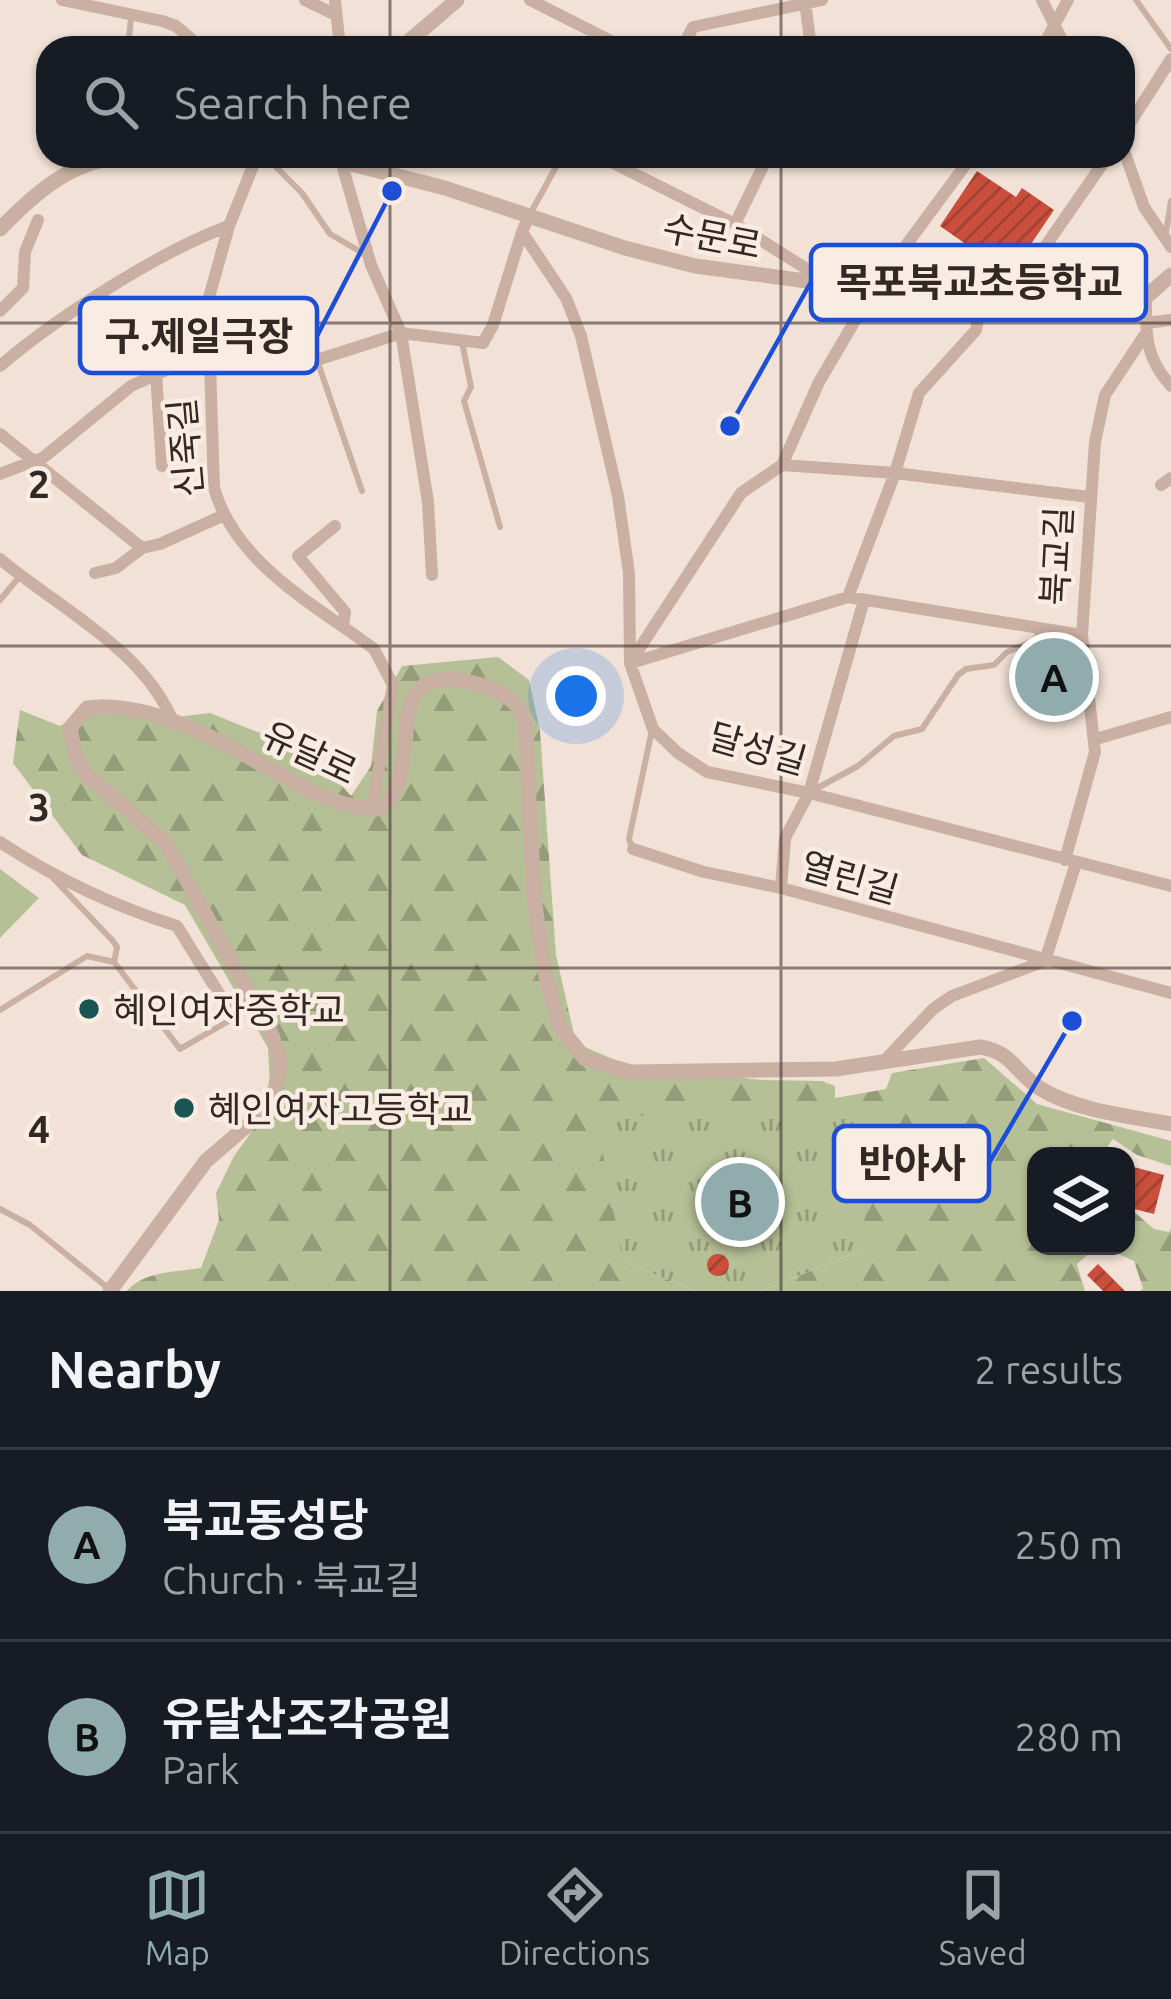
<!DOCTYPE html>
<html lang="en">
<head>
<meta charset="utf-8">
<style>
  :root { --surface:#171b24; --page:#242831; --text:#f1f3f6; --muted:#9ea1a6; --line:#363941; --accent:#90acad }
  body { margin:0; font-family:Ubuntu,"Noto Sans KR",sans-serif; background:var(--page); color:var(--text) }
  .controls { position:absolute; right:36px; bottom:36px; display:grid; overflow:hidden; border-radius:24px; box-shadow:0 3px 9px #0004 }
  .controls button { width:108px; height:108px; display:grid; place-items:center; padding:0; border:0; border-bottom:3px solid var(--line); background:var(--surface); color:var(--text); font:60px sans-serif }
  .you { position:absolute; left:576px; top:696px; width:42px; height:42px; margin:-30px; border:9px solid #fff; border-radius:50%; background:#1a73e8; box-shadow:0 0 0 18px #1a73e833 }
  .badge { display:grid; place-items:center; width:78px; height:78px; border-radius:50%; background:var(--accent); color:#111; font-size:39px; font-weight:700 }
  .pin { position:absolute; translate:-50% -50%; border:6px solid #fff; box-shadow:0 3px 12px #0006 }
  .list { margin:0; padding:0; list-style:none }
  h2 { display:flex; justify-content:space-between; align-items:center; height:156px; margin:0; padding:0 48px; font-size:51px }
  h2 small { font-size:39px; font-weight:400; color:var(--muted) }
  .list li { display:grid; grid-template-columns:78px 1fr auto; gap:36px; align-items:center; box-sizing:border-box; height:192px; padding:0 48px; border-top:3px solid var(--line) }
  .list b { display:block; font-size:45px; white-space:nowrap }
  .list p { margin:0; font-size:39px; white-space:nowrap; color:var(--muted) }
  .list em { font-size:39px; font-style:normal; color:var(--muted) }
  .icon { flex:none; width:66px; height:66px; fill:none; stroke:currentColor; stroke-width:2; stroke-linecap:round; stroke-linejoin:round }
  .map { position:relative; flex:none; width:1171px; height:1291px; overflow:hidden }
  .search { position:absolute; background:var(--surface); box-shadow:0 3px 9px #0004; left:36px; right:36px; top:36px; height:132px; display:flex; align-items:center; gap:30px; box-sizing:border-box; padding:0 42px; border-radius:36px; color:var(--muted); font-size:45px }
  .sheet { height:540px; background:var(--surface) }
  nav { display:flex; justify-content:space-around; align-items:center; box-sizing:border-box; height:168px; border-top:3px solid var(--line); background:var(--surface); font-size:33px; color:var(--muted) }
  nav a { display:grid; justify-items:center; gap:6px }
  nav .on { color:var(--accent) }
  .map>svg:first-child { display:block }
  .forest { fill:url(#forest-firs) }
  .park { fill:url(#park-tufts) }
  .pitch { fill:#b6c096 }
  .building { fill:url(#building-hatch) }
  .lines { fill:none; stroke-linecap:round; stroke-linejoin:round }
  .service { stroke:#c9b0a2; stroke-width:6 }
  .minor { stroke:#c9b0a2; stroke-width:12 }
  .tertiary { stroke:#c9b0a2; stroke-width:15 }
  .grid { fill:none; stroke:#332824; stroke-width:3; stroke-opacity:0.55 }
  .poi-dot { fill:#1a5553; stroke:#f9ece2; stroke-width:4.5 }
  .labels { text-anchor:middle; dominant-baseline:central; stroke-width:9; stroke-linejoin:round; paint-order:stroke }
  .street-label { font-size:36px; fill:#332824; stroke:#f9ece2 }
  .poi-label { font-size:36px; fill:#332824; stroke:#f9ece2; text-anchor:start }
  .grid-label { font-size:39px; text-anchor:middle; font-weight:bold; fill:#332824; stroke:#f9ece2; stroke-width:9; stroke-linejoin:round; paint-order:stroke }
  .leader { fill:none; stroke:#1d4ed8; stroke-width:4.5 }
  .callout-dot { fill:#1d4ed8; stroke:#f9ece2; stroke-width:4.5 }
  .callout { fill:#f9ece2; stroke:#1d4ed8; stroke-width:4.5 }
  .callout-label { font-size:39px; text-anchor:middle; font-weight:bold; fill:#332824 }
</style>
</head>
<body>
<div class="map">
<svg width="1171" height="1291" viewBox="0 0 1171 1291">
  <defs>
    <pattern id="forest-firs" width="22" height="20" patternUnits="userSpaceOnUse" patternTransform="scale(3)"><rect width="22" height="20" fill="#b6c096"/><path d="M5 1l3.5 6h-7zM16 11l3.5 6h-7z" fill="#959c7a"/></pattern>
    <pattern id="park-tufts" width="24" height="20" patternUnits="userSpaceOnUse" patternTransform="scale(3)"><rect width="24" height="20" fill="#b6c096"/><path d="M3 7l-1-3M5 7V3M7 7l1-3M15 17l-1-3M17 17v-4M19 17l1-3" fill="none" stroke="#959c7a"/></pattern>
    <pattern id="building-hatch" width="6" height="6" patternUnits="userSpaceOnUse" patternTransform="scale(3)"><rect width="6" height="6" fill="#c94f3c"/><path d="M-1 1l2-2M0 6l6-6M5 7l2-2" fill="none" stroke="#a44232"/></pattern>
  </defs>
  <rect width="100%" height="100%" fill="#f1e1d6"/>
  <path class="forest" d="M498 657 529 680 540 731 556 955 576 1043 626 1065 762 1080 822 1081 835 1086V1098L886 1089 892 1073 984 1058 1037 1104 1171 1141V1166L1137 1155 1113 1139 1101 1156H1036V1246H1098L1077 1264 1085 1291H761L860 1251 623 1261 695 1291H127C144 1271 176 1272 201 1268L219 1220 216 1193 234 1156 271 1105 268 1048 185 905 82 855 13 763 20 710 60 726 103 699 160 719 210 713 260 733 326 768 351 796 371 766 377 711 402 666Z
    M1126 1205 1154 1229 1169 1232 1171 1228V1291H1140L1143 1288 1134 1261 1101 1246H1126Z"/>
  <path class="park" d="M882 1101 860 1251 761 1291H695L623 1261 603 1154 620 1117Z"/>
  <path class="pitch" d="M0 869 39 898 0 938Z"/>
  <path class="building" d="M977 171 1016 197 1022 188 1054 210 1010 275 940 226Z
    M1126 1165 1164 1175 1154 1214 1126 1207Z
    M707 1265a11 11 0 1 1 22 0a11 11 0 1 1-22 0Z
    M1098 1264 1125 1291H1103L1087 1275Z"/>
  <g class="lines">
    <path class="service" d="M1136 0 1171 49
      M128 48 131 18
      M265 156 302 193 330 234 368 256
      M529 216 562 156
      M1166 233 1171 201
      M462 342 471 387 464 401 500 527
      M318 363 362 491
      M0 600 20 576
      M810 792 858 766 894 736 922 729 958 675 966 669 994 665 1007 652 1033 641 1041 632
      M633 849 629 839 652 730
      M53 878 112 940 117 947 114 962
      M0 1010 87 956 114 962 180 1049 234 1018
      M0 1209 30 1225 108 1288"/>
    <path class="minor" d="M62 0 162 21 176 26 202 48
      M305 0 336 15
      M335 0 340 48
      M530 0 625 48
      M1042 0 1066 48
      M805 1 811 48
      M682 48 693 27 822 0
      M1042 48 1068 0
      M1123 134 1171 59
      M1123 148 1144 207 1171 247
      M257 156 229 226 208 301 214 488C236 564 314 604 374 649L393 685 372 809
      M599 156 735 224 829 283
      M341 161 371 265 401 333 428 502 432 575
      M529 216 522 232 566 298 581 336 618 496 629 573 630 663 653 729 678 753 707 772 809 793 1171 886
      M735 224 768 156
      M1010 297 1108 156
      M1146 297C1146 334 1144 356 1171 386
      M0 311 23 288 25 252 38 220
      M1146 323 1171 320
      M0 366C56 318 160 251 229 226
      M156 373 162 466
      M0 434 142 548 160 544 222 516
      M782 465 895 473 1089 497
      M0 474 44 457 131 386 208 351 253 348 317 360 401 333 483 343 493 325 522 232
      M1161 485 1171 478
      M335 526 298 556 345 612 343 626
      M0 559C59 608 145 650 174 724
      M95 573 116 568 142 548
      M848 597 895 473 919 393 976 330 983 298
      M630 663 741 493 782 465 819 382 873 290 972 156
      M631 663 848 597 1082 635
      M1096 739 1171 717
      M0 842C56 879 114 906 177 926L234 1018
      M633 849 704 872 781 888 1171 993
      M1065 860 1095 752 1082 635 1095 442 1105 395 1144 336
      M781 888 785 838 809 793 864 600
      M884 1061 933 1009 952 996 1045 961 1076 863"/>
    <path class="tertiary" d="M401 48 457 0
      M320 156 445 188 625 248 695 266 873 290 983 298 1146 297 1171 275
      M0 229C37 191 72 160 127 156
      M110 1291 206 1161 271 1105 281 1064 272 1035 166 843 87 775 76 758 70 728 87 708C146 701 210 735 261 764 301 785 334 809 381 809 432 763 367 651 485 686 504 692 519 702 525 721L534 898 544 968 559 1026 585 1059 631 1072 836 1069 980 1047C1013 1052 1015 1073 1041 1089 1077 1111 1130 1116 1171 1124"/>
  </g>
  <path class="grid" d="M390 0V48M781 0V48M390 156V1291M781 156V1291M0 323H1171M0 646H1171M0 968H1171"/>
  <g class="poi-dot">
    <circle cx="89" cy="1009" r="12"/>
    <circle cx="184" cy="1108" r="12"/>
  </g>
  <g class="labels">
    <g class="street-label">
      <text transform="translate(712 236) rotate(11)">수문로</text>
      <text transform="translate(185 448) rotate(-95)">신죽길</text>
      <text transform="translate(1056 556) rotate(-87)">북교길</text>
      <text transform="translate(758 748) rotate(16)">달성길</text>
      <text transform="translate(310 752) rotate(25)">유달로</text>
      <text transform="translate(850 877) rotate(16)">열린길</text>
    </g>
    <g class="poi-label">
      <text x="113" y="1009">혜인여자중학교</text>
      <text x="208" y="1108">혜인여자고등학교</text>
    </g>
  </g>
  <g class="grid-label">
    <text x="39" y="498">2</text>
    <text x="39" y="821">3</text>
    <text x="39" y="1143">4</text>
  </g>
  <path class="leader" d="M730 426L811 282M392 191L317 336M1072 1021L989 1163"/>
  <g class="callout-dot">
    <circle cx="730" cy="426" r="12"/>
    <circle cx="392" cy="191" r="12"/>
    <circle cx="1072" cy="1021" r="12"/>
  </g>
  <g class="callout">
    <rect x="811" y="245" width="335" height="75" rx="12"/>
    <rect x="80" y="298" width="237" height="75" rx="12"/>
    <rect x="834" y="1126" width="155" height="75" rx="12"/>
  </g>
  <g class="callout-label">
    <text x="979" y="296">목포북교초등학교</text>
    <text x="199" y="350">구.제일극장</text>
    <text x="912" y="1177">반야사</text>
  </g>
</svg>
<div class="controls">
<button><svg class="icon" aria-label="layers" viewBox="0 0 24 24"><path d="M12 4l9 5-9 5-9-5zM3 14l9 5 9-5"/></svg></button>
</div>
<div class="you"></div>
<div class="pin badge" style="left:1054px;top:677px">A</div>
<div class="pin badge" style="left:740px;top:1202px">B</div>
<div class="search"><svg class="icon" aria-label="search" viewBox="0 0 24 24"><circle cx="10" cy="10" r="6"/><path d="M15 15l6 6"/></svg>Search here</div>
</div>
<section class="sheet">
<h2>Nearby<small>2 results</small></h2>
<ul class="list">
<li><span class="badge">A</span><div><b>북교동성당</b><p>Church · 북교길</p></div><em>250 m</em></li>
<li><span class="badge">B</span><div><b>유달산조각공원</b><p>Park</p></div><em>280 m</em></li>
</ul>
</section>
<nav>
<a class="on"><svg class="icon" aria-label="map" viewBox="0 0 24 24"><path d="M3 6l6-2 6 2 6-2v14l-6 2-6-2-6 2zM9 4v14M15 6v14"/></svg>Map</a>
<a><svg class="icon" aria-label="directions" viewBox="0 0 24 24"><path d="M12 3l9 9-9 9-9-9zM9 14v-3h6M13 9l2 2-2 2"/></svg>Directions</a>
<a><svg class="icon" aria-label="saved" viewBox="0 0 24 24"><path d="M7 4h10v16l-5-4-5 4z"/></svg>Saved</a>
</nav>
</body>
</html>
